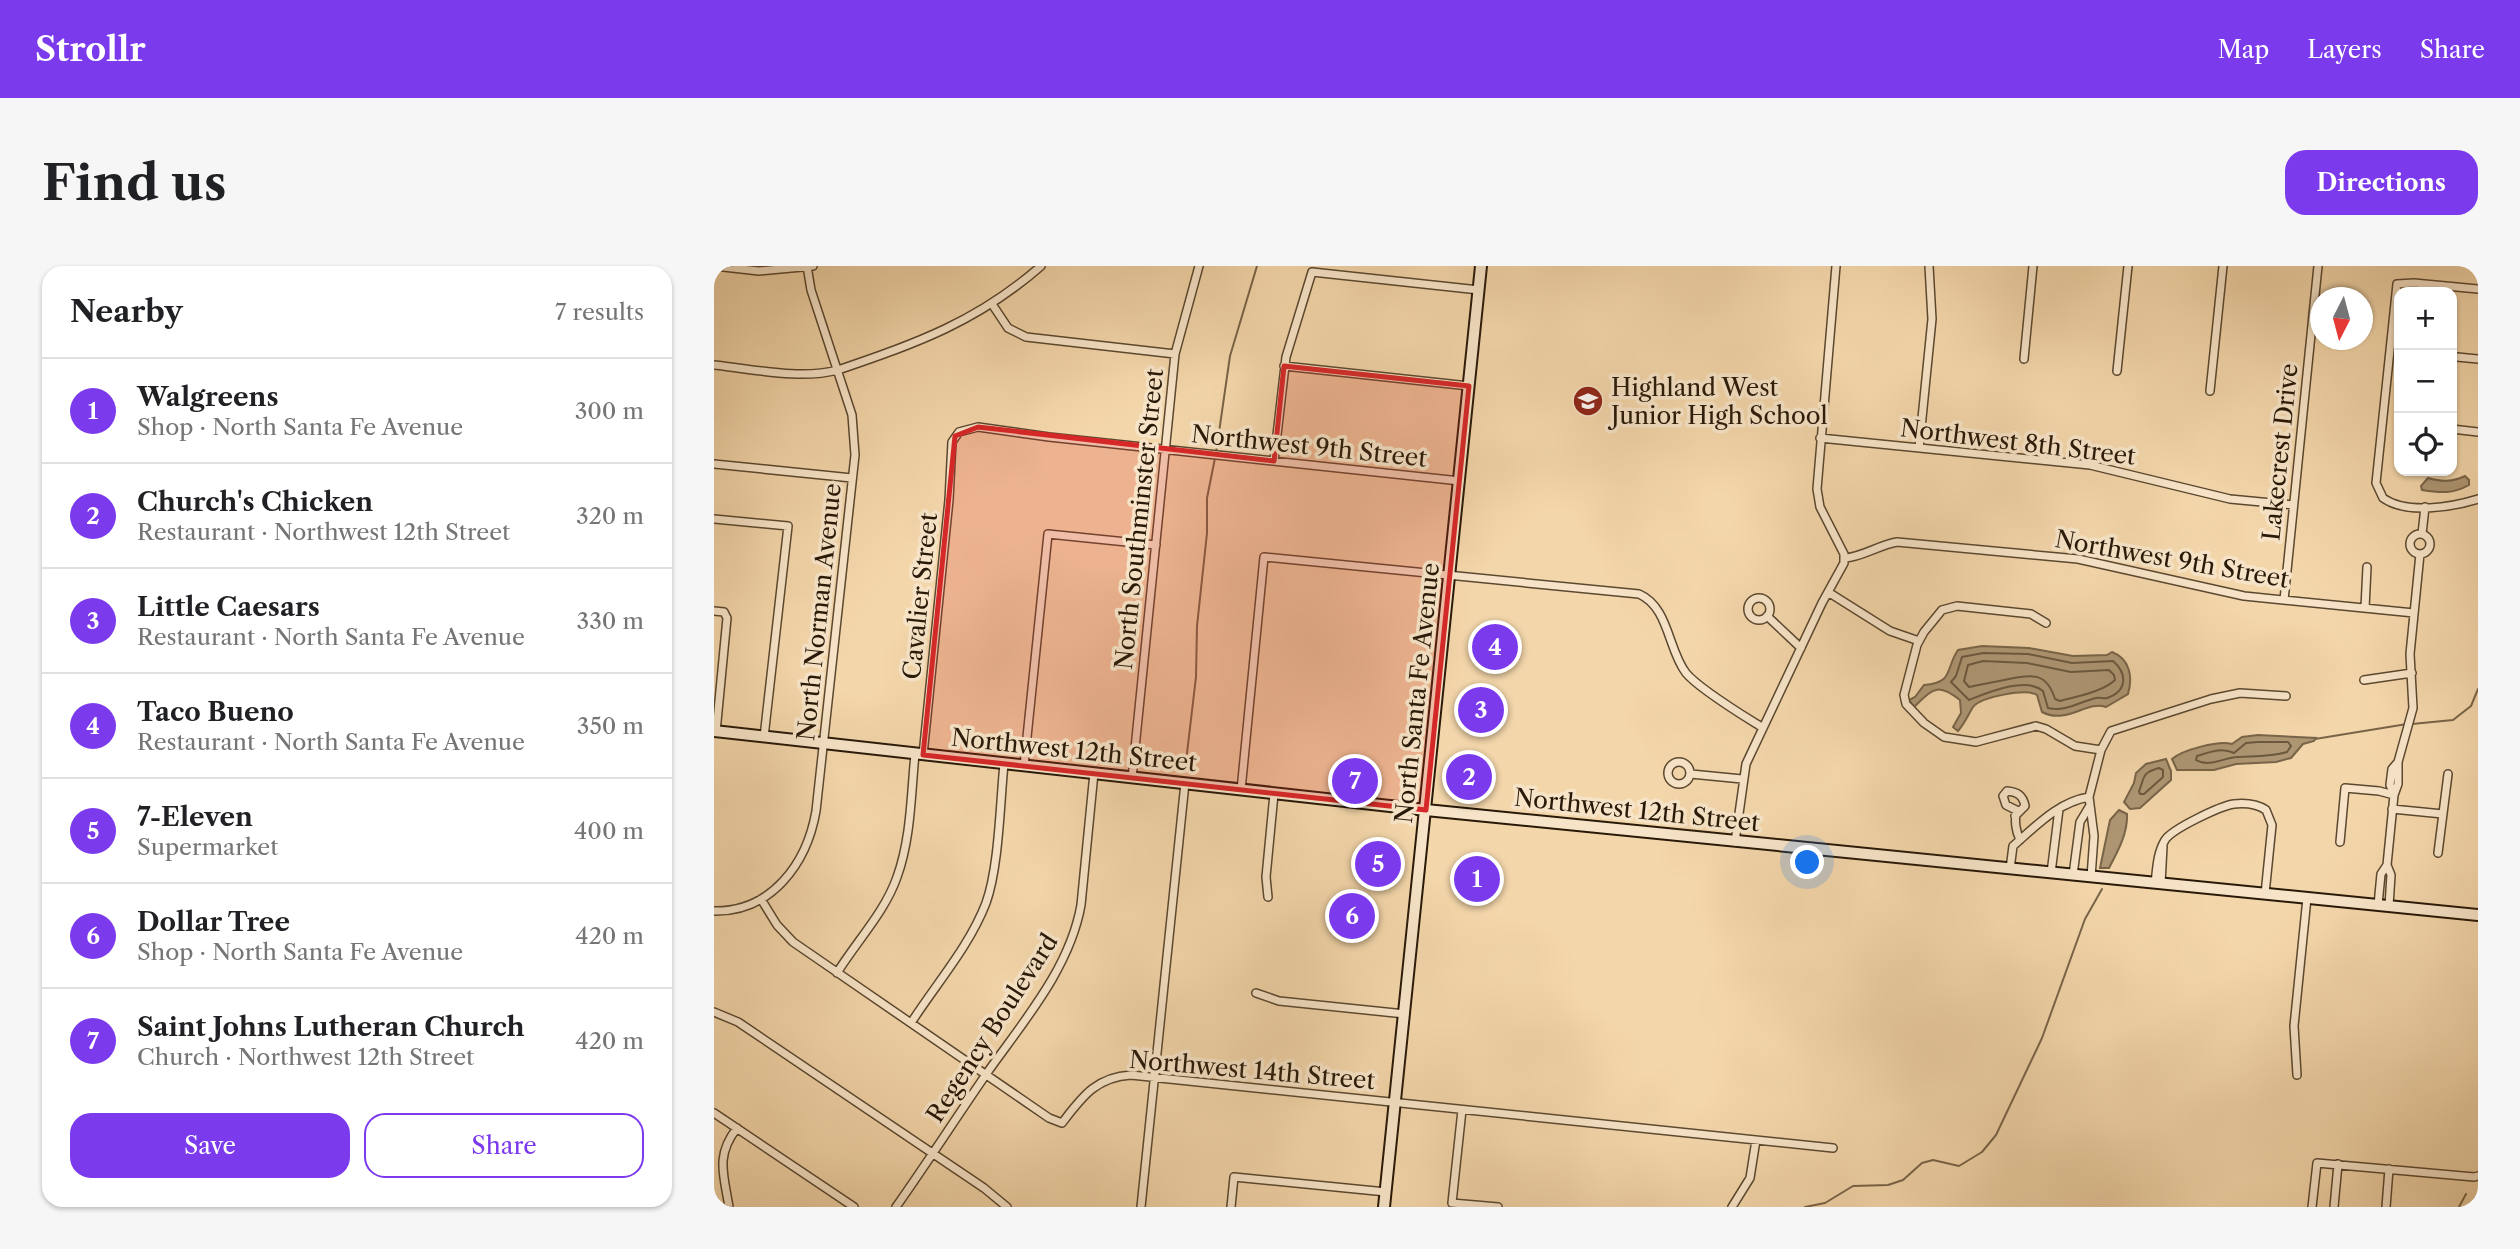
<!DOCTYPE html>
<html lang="en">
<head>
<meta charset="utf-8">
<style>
  :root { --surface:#fff; --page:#f6f6f6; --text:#202124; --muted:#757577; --line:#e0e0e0; --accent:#7c3aed }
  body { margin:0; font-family:"Libre Caslon Text",serif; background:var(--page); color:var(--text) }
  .controls { position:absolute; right:21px; top:21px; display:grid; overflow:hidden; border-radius:14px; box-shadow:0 2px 5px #0004 }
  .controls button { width:63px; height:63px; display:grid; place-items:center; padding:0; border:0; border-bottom:2px solid var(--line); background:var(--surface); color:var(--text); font:35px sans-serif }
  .compass { position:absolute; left:1596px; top:21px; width:63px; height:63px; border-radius:50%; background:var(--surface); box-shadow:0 2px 5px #0004; rotate:186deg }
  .you { position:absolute; left:1094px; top:597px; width:24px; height:24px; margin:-18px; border:5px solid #fff; border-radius:50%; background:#1a73e8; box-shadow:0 0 0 10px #1a73e833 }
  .badge { display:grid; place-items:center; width:46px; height:46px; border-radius:50%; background:var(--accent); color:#fff; font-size:23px; font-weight:700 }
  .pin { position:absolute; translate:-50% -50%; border:4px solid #fff; box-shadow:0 2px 7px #0006 }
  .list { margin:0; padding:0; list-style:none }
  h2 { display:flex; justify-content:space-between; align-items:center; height:91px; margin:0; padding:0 28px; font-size:30px }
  h2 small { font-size:23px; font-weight:400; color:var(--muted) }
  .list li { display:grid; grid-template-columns:46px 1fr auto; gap:21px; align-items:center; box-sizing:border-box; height:105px; padding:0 28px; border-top:2px solid var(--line) }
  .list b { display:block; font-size:26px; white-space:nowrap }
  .list p { margin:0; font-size:23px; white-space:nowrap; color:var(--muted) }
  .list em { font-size:23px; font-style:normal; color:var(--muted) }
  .actions { display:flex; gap:14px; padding:21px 28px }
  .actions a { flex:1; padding:16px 0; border:2px solid var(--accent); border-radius:21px; text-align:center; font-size:24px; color:var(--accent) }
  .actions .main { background:var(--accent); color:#fff }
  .icon { flex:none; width:38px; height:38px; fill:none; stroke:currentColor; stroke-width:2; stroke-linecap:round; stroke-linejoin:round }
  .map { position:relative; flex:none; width:1764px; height:941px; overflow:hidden; border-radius:21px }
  header { display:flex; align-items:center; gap:42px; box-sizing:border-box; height:98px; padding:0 35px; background:var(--accent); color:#fff }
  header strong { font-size:33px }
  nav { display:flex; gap:38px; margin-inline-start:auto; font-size:24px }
  .intro { display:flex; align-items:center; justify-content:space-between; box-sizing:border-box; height:168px; padding:0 42px }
  h1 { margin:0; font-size:49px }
  .button { padding:18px 32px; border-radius:21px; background:var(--accent); color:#fff; font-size:24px; font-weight:700 }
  main { display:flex; gap:42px; padding:0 42px }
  aside { flex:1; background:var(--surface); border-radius:21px; box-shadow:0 2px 5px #0004 }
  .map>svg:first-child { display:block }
  .water { fill:#ae9673; stroke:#786448; stroke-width:2 }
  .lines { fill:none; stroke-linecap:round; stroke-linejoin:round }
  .shore { stroke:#6b583e; stroke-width:2 }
  .stream { stroke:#786448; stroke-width:2 }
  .street-casing { stroke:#5b4830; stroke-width:10 }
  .secondary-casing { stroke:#281908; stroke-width:14 }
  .street { stroke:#f7e4c8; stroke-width:7 }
  .secondary { stroke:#f7e4c8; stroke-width:10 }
  .marked { fill:#d62828; fill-opacity:0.2; stroke:#d62828; stroke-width:5; stroke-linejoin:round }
  .labels { text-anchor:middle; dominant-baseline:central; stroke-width:7; stroke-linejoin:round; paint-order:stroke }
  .poi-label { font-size:24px; fill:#281908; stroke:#f7e4c8; text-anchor:start }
  .street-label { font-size:24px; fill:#281908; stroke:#f7e4c8 }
</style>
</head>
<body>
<header>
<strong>Strollr</strong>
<nav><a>Map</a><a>Layers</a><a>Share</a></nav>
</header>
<div class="intro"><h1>Find us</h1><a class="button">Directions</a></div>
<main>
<aside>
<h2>Nearby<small>7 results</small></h2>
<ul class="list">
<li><span class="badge">1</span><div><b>Walgreens</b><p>Shop · North Santa Fe Avenue</p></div><em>300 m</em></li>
<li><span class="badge">2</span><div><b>Church's Chicken</b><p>Restaurant · Northwest 12th Street</p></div><em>320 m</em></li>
<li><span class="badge">3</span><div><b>Little Caesars</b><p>Restaurant · North Santa Fe Avenue</p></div><em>330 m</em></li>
<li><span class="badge">4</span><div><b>Taco Bueno</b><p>Restaurant · North Santa Fe Avenue</p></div><em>350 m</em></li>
<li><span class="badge">5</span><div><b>7-Eleven</b><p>Supermarket</p></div><em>400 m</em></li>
<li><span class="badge">6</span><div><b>Dollar Tree</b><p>Shop · North Santa Fe Avenue</p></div><em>420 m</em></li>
<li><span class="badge">7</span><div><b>Saint Johns Lutheran Church</b><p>Church · Northwest 12th Street</p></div><em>420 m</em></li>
</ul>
<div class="actions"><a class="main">Save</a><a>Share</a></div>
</aside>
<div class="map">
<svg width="1764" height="941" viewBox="0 0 1764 941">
  <rect width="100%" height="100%" fill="#f3d6aa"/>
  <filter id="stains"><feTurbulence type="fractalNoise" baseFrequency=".00286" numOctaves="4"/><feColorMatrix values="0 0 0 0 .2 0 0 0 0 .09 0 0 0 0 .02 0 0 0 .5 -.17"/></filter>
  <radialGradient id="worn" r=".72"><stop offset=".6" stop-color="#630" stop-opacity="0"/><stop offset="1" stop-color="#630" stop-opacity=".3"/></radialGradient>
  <path class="water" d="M1751 210 1755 214V219C1739 228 1726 227 1708 224L1707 220 1714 212C1728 216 1738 216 1751 210Z
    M1268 380 1315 382 1359 390 1393 389 1398 386C1416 393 1419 411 1414 428L1392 441C1373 434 1353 459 1328 446L1323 429C1312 422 1267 431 1259 441 1254 449 1251 457 1244 465L1239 461 1247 447 1246 434C1223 416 1219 423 1200 441L1195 434 1201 431 1210 419C1240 417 1231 403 1244 384Z
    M1544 469 1602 472 1600 475 1589 478 1577 492 1562 496 1522 498 1500 504H1463L1458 493C1468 484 1505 474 1518 478L1528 471Z
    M1452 493 1457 505V514L1426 542 1416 543 1410 536 1420 517 1422 507 1432 498Z
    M1405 544 1413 548C1414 567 1404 585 1395 602H1386L1396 554Z"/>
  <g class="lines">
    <path class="shore" d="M1269 387 1314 388 1358 397 1399 395C1413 407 1414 425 1393 432 1390 433 1386 431 1382 432 1365 436 1352 446 1334 442L1329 425C1311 410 1273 427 1255 434L1237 416 1242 410 1248 391Z
      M1269 395 1313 397 1357 406 1395 404 1400 409 1401 414C1388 426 1364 430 1346 435L1341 433C1333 407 1319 408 1295 413 1282 416 1268 418 1255 421L1250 415 1254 399Z
      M1544 476H1574L1577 480 1573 486C1556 491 1540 490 1523 491 1512 491 1495 502 1482 494L1483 490C1496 486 1508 481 1520 487L1532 477Z
      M1445 502 1449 504V511L1430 528H1426L1425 525C1431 511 1427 507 1445 502Z"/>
    <path class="stream" d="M502 187 516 90 543 0
      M1698 458 1739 454 1757 440 1764 423
      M1601 473 1693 458
      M471 504 482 411 483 360 493 267V232L501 192
      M1091 941 1111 937 1139 920 1174 919 1189 914 1208 897 1219 894 1245 900 1268 886 1282 869 1328 772 1371 653 1388 623
      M1745 941 1752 928"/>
    <g class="street-casing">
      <path id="street" d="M0 0 45 5 99 0
        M1764 23 1700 17 1683 18 1662 217 1669 232C1693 249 1738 241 1764 233
        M278 38 294 62 312 71 461 88
        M1743 91 1764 93
        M1310 93 1319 0
        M0 99C40 103 85 114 124 104 203 77 263 56 327 0
        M570 100 755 120
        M1403 105 1414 0
        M1496 125 1509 0
        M1738 163 1764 166
        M1106 172 1376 199 1516 233 1579 239
        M1205 182 1218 53 1215 0
        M560 195 572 91 598 6 765 24
        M0 198 138 212
        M0 253 74 260 50 471
        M1696 278a10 10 0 1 1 20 0a10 10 0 1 1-20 0Z
        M1708 268 1711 241
        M1131 292C1148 291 1165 279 1183 276L1364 293 1530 330 1700 347
        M1114 326 1176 365 1205 375
        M1034 343a11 11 0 1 1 22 0a11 11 0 1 1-22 0Z
        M1570 334 1604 0
        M1651 342 1653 301
        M0 345 10 346 13 352 2 466
        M1053 350 1087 382
        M1332 357 1317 348 1243 340 1228 344 1210 366 1203 379 1190 429 1192 438 1210 457 1230 471 1262 476 1322 460 1332 463 1361 480 1387 484
        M1650 414 1698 407
        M209 489 235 234 238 176 245 166 264 161 335 171 746 215
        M954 507a11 11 0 1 1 22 0a11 11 0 1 1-22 0Z
        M1684 496V518L1680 529 1676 519 1678 503 1684 496 1699 442 1696 388 1706 288
        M310 500 334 268 442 279
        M977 508 1028 513
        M418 512 461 88 485 0
        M527 524 550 291 925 328C955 341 954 384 972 407 985 423 1030 450 1049 462
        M1678 543 1729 548
        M1301 550 1311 540C1309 529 1303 526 1293 525L1289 530 1292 539 1302 544C1301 556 1301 563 1306 574
        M1021 576 1032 498 1108 337 1130 297V288L1106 241 1103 223 1122 0
        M1626 576 1631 522 1665 525 1680 529 1673 599 1667 608 1664 639
        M1724 587 1734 508
        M1673 599 1677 609 1675 640
        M1296 603 1299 580C1322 560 1344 536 1375 531
        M1337 607 1345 543
        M1359 609 1366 556 1375 541
        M1377 611 1380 570 1375 531 1387 484 1397 465 1497 433 1526 427 1572 430
        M1441 617C1443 602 1443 587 1451 574 1458 563 1506 540 1520 538 1530 537 1543 538 1552 544L1558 559 1551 628
        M1447 618 1449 580
        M554 631 552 611 560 528
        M47 633 63 659 79 676 335 852 348 857C368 831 382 811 417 809L1119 882
        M0 645C58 646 93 597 102 545L141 189 138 149 97 24 93 0
        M123 707C142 676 171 646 183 611 197 573 197 528 201 488
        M542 727 565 735 691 748
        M0 746 24 756 270 922 293 941
        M197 757C222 718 255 681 272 637 285 601 286 537 290 498
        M1583 809 1580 760 1593 632
        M748 844 738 937 784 941
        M0 847 140 941
        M15 941C10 909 1 890 23 862
        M182 941C213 897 242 852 273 807 309 756 356 702 367 639L380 507
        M427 941 471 517
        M517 941 520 911 672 926
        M1018 941 1036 912 1042 874
        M1598 941 1603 897 1760 911 1764 910
        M1620 941 1624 898
        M1672 941 1675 903"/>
    </g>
    <g class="secondary-casing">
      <path id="secondary" d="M0 465 712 544 1764 649
        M670 941 767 0"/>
    </g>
    <use href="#street" class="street"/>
    <use href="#secondary" class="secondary"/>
  </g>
  <path class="marked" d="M570 100 755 120 712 544 209 489 241 170 264 161 560 195Z"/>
  <defs>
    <g id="school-disc" transform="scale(1.575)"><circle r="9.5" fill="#8f2418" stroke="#f7e4c8"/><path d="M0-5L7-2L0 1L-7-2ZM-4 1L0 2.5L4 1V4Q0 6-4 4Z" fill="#fff"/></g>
  </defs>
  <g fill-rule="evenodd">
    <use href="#school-disc" x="874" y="135"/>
  </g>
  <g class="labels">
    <g class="poi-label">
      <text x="897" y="121">Highland West<tspan x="897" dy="28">Junior High School</tspan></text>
    </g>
    <g class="street-label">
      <text transform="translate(1304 176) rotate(7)">Northwest 8th Street</text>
      <text transform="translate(595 180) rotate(6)">Northwest 9th Street</text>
      <text transform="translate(1566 186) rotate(-84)">Lakecrest Drive</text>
      <text transform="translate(425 253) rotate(-84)">North Southminster Street</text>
      <text transform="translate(1458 293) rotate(10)">Northwest 9th Street</text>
      <text transform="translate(206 330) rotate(-84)">Cavalier Street</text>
      <text transform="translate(105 346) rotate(-84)">North Norman Avenue</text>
      <text transform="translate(703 427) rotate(-84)">North Santa Fe Avenue</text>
      <text transform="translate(360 484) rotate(6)">Northwest 12th Street</text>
      <text transform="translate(923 544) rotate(6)">Northwest 12th Street</text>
      <text transform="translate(278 762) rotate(-57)">Regency Boulevard</text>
      <text transform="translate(538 804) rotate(5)">Northwest 14th Street</text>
    </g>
  </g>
  <rect width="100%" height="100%" filter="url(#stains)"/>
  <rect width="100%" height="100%" fill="url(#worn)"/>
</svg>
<div class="controls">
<button>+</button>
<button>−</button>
<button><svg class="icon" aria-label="locate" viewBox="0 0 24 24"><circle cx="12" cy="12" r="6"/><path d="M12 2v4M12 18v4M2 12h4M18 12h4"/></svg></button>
</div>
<svg class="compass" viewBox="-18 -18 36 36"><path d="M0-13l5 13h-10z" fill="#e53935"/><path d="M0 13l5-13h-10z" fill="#757577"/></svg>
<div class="you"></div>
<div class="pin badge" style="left:763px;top:613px">1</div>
<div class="pin badge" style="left:755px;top:511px">2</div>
<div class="pin badge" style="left:767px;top:444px">3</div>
<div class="pin badge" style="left:781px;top:381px">4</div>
<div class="pin badge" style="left:664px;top:598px">5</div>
<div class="pin badge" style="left:638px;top:650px">6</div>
<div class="pin badge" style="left:641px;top:515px">7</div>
</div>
</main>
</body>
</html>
